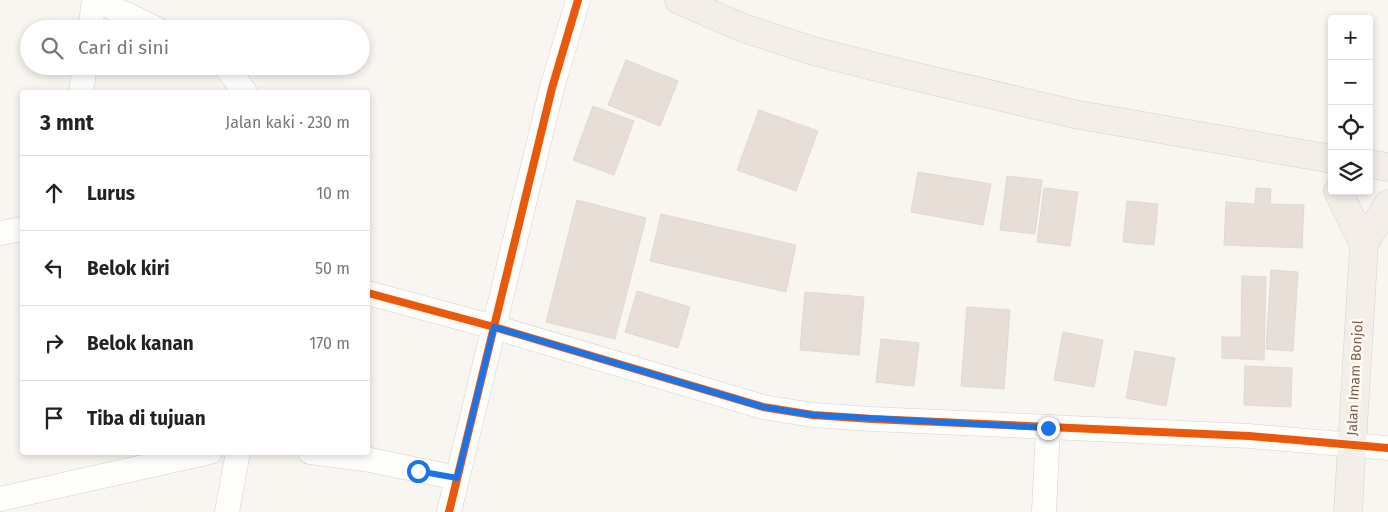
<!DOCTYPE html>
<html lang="id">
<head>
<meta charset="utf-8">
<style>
  :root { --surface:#fff; --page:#f6f6f6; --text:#222; --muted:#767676; --line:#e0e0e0 }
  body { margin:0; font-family:"Fira Sans",sans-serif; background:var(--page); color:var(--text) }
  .controls { position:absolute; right:15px; top:15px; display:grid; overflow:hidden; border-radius:5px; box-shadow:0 2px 8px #0003 }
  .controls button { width:45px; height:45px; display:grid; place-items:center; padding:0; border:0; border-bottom:1px solid var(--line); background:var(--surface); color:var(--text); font:25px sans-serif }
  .stop { position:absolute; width:15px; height:15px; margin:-11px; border:4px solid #1a73e8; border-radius:50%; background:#fff }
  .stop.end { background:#1a73e8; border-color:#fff; box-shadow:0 1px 5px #0008 }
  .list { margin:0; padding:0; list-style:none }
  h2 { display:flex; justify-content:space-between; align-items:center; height:65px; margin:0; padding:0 20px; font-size:21px }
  h2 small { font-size:16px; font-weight:400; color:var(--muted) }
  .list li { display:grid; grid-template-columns:32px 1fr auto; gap:15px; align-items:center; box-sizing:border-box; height:75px; padding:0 20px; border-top:1px solid var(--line) }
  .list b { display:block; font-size:19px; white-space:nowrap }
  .list em { font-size:16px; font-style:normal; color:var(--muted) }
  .icon { flex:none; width:28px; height:28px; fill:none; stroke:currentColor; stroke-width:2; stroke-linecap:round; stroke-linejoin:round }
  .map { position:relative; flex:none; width:1388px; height:512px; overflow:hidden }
  .search { position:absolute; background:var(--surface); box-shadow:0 2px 8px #0003; left:20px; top:20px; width:350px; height:55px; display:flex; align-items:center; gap:12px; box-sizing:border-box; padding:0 18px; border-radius:28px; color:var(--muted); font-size:19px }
  .panel { position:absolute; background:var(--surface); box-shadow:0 2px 8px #0003; left:20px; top:90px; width:350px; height:365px; border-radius:5px }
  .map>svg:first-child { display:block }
  .building { fill:#e6ded7; stroke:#e2d8d2 }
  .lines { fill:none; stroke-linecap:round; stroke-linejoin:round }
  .street-casing { stroke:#d7d1cb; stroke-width:25 }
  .primary-casing { stroke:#dad1cc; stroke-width:29 }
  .street { stroke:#fefefd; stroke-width:24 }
  .primary { stroke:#f3eee8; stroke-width:28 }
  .cycleway-casing { stroke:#fffaf3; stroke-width:11 }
  .cycleway { stroke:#e8590c; stroke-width:8 }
  .route { stroke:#1a73e8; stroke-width:6 }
  .labels { text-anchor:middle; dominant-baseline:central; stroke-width:5; stroke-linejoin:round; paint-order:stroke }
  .street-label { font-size:14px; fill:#7a5c4d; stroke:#fffaf3 }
</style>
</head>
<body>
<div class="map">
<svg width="1388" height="512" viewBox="0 0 1388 512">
  <rect width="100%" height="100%" fill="#f9f5f0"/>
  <path class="building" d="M626 60 678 81 660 126 608 105Z
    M593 106 634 121 614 175 573 160Z
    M759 110 818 131 796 191 737 170Z
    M918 172 991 184 983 225 911 212Z
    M1007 176 1042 180 1035 234 1000 230Z
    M1044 188 1078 192 1070 246 1037 242Z
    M1256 188 1271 189 1270 204 1304 205 1302 248 1224 245 1226 202 1255 204Z
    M577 200 646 218 615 339 546 322Z
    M1127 201 1158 204 1154 245 1123 242Z
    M661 214 796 245 786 292 650 261Z
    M1271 270 1298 272 1293 351 1266 349Z
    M1242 276 1266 277 1264 360 1222 358V337H1241Z
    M637 291 690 307 678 348 625 332Z
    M805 292 864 297 859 355 800 350Z
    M967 307 1010 310 1004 389 961 386Z
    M1063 332 1103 340 1094 387 1054 380Z
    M881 339 919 343 914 386 876 382Z
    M1135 351 1175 358 1166 406 1126 398Z
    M1245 366 1292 368 1291 407 1244 405Z"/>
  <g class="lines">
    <g class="street-casing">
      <path id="street" d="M96 0 157 29
        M90 29 94 0
        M225 66 245 92
        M81 92 85 66
        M0 233 22 229
        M368 293 494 327 763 407 813 415 872 419 1249 436 1388 448
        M310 452 365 459 457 478
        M0 499 210 452
        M227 512 238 452
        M449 512 552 88 578 0
        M1044 512 1048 428"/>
    </g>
    <g class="primary-casing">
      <path id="primary" d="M679 0 743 28 817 52 892 71 1074 114 1332 159
        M1369 164 1388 167
        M1338 191 1364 244
        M1348 512 1364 244 1388 204"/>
    </g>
    <use href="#street" class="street"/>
    <use href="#primary" class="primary"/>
    <g class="cycleway-casing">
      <path id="cycleway" d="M368 293 494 327 763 407 813 415 872 419 1249 436 1388 448
        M449 512 552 88 578 0"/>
    </g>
    <use href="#cycleway" class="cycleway"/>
  </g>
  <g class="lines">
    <path class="route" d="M418 471 457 478 494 327 763 407 813 415 1048 428"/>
  </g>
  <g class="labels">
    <g class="street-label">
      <text transform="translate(1355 378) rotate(-87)">Jalan Imam Bonjol</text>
    </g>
  </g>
</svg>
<div class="controls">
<button>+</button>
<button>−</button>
<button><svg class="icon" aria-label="locate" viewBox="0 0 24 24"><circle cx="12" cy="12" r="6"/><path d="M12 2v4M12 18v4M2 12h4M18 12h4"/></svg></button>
<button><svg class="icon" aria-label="layers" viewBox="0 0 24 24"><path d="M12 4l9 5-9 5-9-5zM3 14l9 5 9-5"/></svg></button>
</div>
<div class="stop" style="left:418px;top:471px"></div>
<div class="stop end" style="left:1048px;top:428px"></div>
<div class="search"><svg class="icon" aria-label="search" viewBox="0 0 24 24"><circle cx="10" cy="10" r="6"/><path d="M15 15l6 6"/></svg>Cari di sini</div>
<section class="panel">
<h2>3 mnt<small>Jalan kaki · 230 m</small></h2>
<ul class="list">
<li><svg class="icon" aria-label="ahead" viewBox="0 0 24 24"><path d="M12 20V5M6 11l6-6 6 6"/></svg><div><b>Lurus</b></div><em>10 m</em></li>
<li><svg class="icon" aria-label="left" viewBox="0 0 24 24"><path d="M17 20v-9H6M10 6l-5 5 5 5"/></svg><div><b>Belok kiri</b></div><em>50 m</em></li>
<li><svg class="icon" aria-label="right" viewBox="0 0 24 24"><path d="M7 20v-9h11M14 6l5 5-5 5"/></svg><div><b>Belok kanan</b></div><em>170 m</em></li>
<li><svg class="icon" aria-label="arrive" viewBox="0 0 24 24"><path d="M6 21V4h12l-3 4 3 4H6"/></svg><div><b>Tiba di tujuan</b></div></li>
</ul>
</section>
</div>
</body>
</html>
